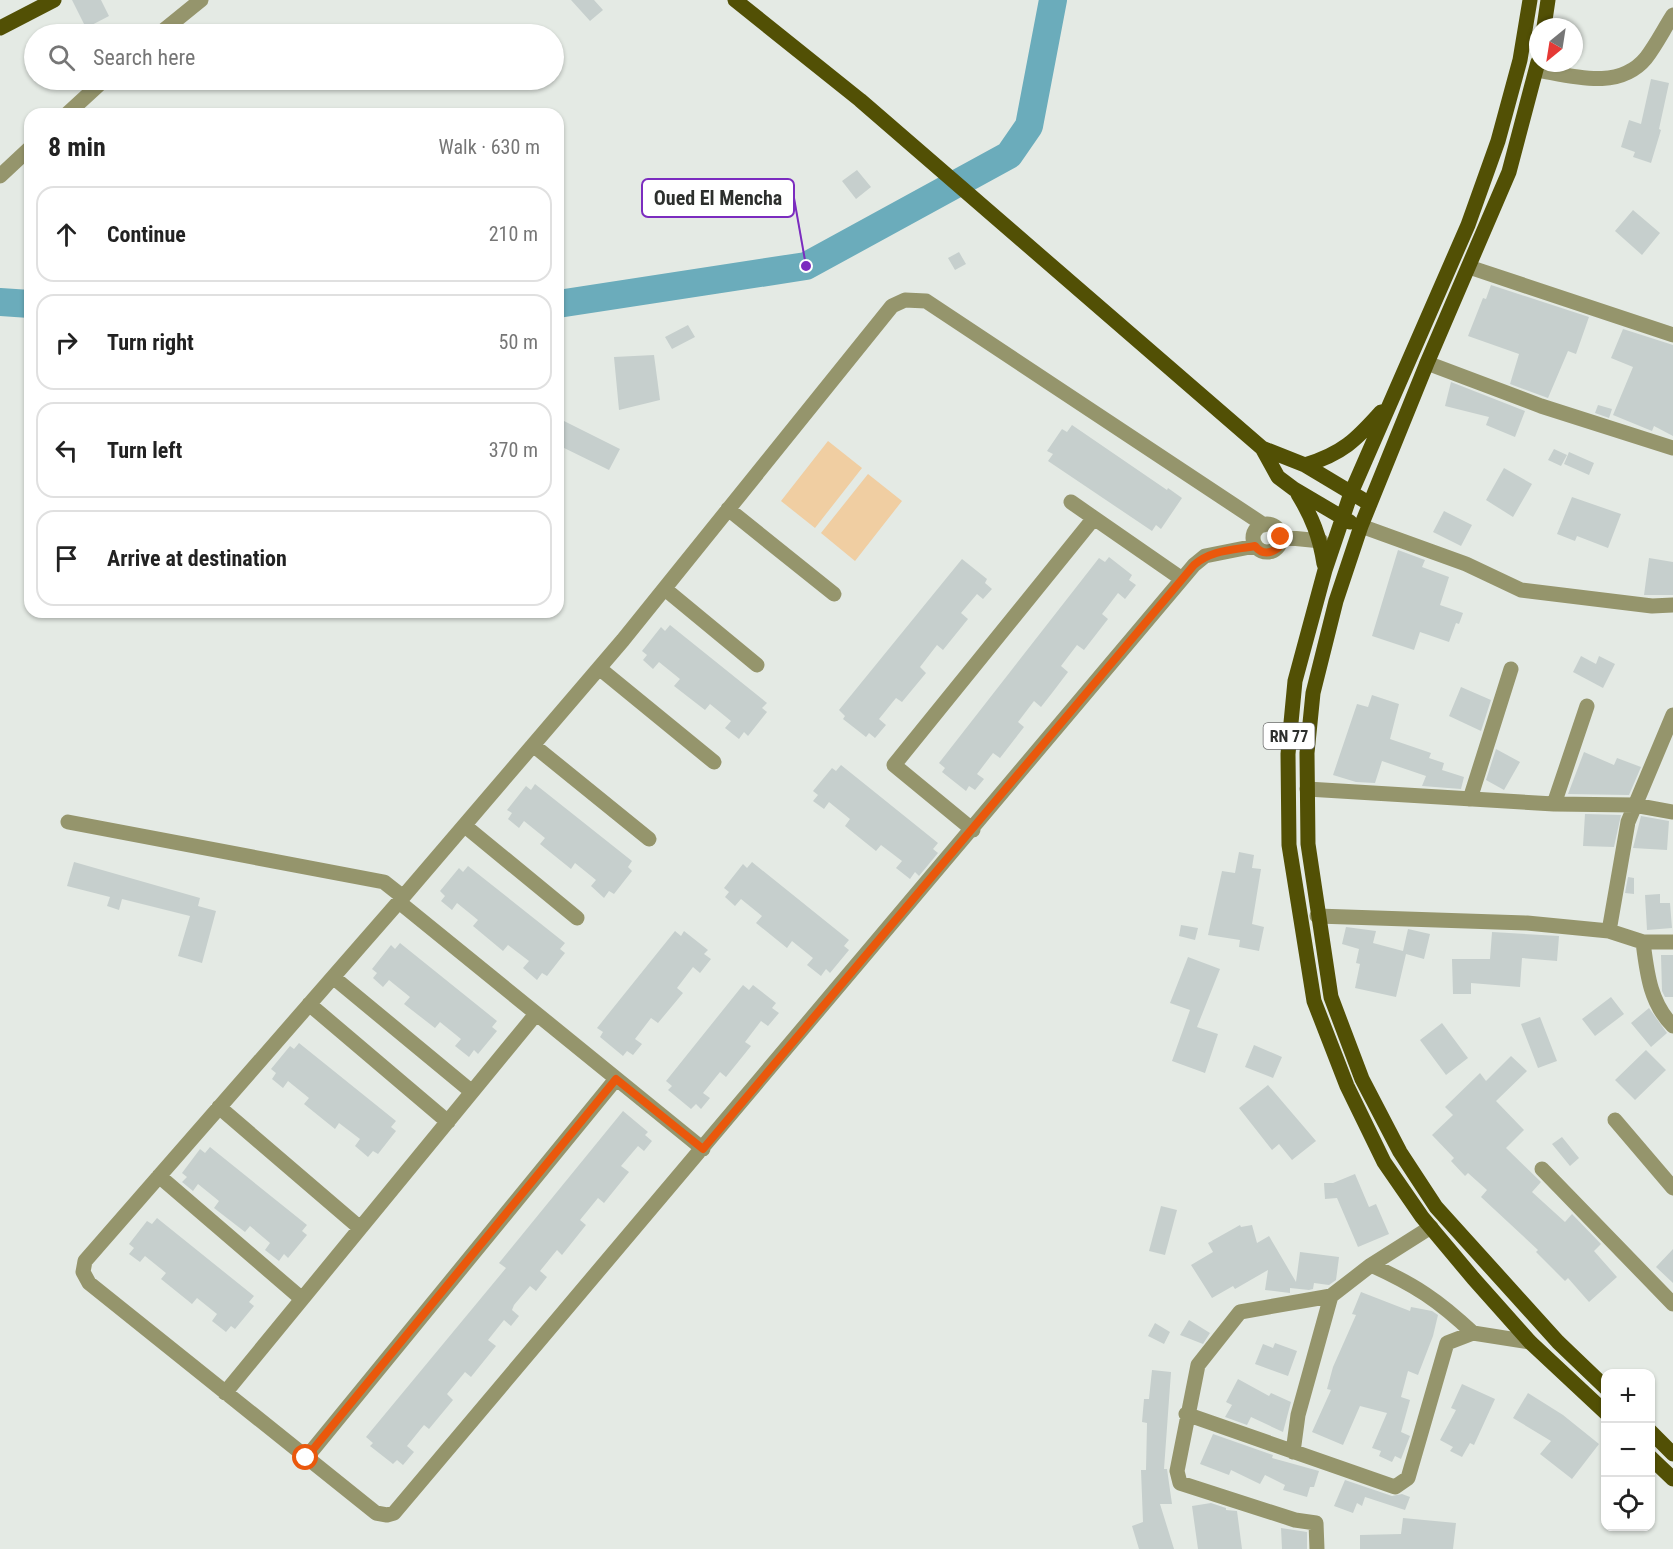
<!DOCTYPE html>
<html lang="en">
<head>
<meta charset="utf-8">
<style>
  :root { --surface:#fff; --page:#f6f6f6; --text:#222; --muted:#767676; --line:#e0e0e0 }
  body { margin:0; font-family:"Roboto Condensed",sans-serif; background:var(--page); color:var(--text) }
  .controls { position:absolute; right:18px; bottom:18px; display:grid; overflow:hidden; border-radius:12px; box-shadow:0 2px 4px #0004 }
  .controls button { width:54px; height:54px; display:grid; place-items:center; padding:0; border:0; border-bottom:2px solid var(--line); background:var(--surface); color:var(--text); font:30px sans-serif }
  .compass { position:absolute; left:1529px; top:18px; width:54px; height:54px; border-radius:50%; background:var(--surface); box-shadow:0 2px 4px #0004; rotate:210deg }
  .stop { position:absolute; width:18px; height:18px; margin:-14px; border:4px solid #ea580c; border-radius:50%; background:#fff }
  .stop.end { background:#ea580c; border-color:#fff; box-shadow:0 2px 6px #0008 }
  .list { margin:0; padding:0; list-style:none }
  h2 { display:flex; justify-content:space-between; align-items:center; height:78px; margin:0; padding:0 24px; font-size:26px }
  h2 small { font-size:20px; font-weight:400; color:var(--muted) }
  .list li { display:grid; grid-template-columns:39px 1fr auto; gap:18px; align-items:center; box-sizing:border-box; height:96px; margin:0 12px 12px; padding:0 12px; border:2px solid var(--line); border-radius:18px }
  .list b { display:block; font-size:22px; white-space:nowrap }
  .list em { font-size:20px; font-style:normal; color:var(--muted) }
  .icon { flex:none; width:33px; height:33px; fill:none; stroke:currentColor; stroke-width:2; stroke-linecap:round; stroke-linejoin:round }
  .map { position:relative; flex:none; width:1673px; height:1549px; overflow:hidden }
  .search { position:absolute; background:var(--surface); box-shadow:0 2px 4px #0004; left:24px; top:24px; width:540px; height:66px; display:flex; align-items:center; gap:15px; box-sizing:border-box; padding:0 21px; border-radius:33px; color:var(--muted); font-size:22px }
  .panel { position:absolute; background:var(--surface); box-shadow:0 2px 4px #0004; left:24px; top:108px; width:540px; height:510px; border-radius:18px }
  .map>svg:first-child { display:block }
  .pitch { fill:#f0cea2 }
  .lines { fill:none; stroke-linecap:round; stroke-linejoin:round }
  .river { stroke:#6bacbb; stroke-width:28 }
  .building { fill:#c6cfcd }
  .minor { stroke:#95956c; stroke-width:15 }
  .major { stroke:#525005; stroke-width:15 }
  .route { stroke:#ea580c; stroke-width:8 }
  .labels { text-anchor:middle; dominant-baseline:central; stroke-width:4.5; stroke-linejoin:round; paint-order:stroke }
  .shield { fill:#fff; stroke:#6c6d6c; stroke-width:1.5 }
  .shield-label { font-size:16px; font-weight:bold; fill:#2d2f2d }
  .leader { fill:none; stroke:#7b2cbf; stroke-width:2 }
  .callout-dot { fill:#7b2cbf; stroke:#fff; stroke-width:2 }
  .callout { fill:#fff; stroke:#7b2cbf; stroke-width:2 }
  .callout-label { font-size:20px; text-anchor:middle; font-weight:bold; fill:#2d2f2d }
</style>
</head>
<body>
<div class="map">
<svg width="1673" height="1549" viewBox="0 0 1673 1549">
  <rect width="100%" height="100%" fill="#e4eae4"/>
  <path class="pitch" d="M828 441 862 468 815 528 781 501Z
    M868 474 902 501 855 561 821 533Z"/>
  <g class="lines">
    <path class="river" d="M0 302 30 304
      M558 304 806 266 1009 155 1029 126 1053 0"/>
  </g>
  <path class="building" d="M72 0H101L109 16 86 28Z
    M571 0H594L603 10 590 21Z
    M1651 79 1669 83 1659 129 1661 130 1651 163 1633 157 1635 152 1621 147 1629 120 1641 124Z
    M857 170 871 187 856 199 842 181Z
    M1633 210 1660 233 1642 255 1615 231Z
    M959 252 966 264 955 270 948 258Z
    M1491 285 1589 317 1576 354 1568 351 1548 398 1510 384 1519 354 1468 336 1483 298 1486 299Z
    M688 325 695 337 672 349 665 337Z
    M1623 329 1673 345V436L1654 426 1652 431 1613 415 1633 367 1611 358Z
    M654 355 660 400 619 410 614 357Z
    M1451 382 1525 411 1515 437 1486 425 1489 417 1445 406Z
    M1598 405 1612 409 1609 418 1595 413Z
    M558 418 620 449 609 470 558 445Z
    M1072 425 1167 490 1168 488 1182 498 1161 529 1156 525 1152 531 1048 461 1053 454 1047 451 1062 429 1067 432Z
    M1554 449 1567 455 1561 466 1548 460Z
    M1569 452 1594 463 1589 475 1564 464Z
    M1504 468 1532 484 1513 517 1486 500Z
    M1572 497 1621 514 1608 548 1577 536 1575 541 1557 534Z
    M1444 511 1472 525 1461 546 1433 532Z
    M1398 550 1425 560 1422 567 1449 577 1440 605 1463 613 1459 624 1456 623 1449 642 1420 632 1414 650 1372 636Z
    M1109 557 1132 575 1129 580 1136 585 1125 599 1118 593 1102 614 1108 619 1084 650 1077 645 1061 666 1068 672 1052 693 1041 707 1034 701 1018 722 1024 727 1000 758 993 753 977 774 984 779 975 790 969 786 966 791 942 772 945 768 939 763 1099 558 1105 562Z
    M1649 558 1673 562V595H1644Z
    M962 559 987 579 985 583 992 589 983 599 977 594 961 613 968 619 943 650 937 645 920 667 926 673 902 702 896 698 879 719 886 725 875 738 869 733 866 737 843 719 845 716 839 710Z
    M670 625 767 703 762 708 767 712 748 736 744 732 739 739 725 728 731 721 710 704 705 710 674 686 680 679 659 662 653 669 643 660 647 655 642 651 661 627 665 631Z
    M1581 656 1596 664 1599 656 1615 664 1603 688 1573 672Z
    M1461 687 1491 700 1481 731 1449 716Z
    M1372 695 1399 704 1390 739 1431 753 1429 758 1444 763 1442 770 1464 777 1461 789 1422 786 1426 776 1382 761 1375 783 1356 782 1333 775 1357 704 1368 707Z
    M1496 749 1520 762 1504 790 1486 780Z
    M1584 752 1614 765 1617 758 1641 767 1629 795 1568 794Z
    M841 765 938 843 933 849 938 853 919 876 915 872 910 879 896 868 902 861 881 845 876 851 845 826 850 819 829 802 824 809 813 801 818 795 813 791 832 768 836 771Z
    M535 784 632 861 628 867 632 871 614 894 609 891 604 898 591 886 596 880 575 863 571 869 540 844 545 838 524 821 519 828 508 819 512 813 507 810 526 786 531 790Z
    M1585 814 1621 815 1614 847 1583 846Z
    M1641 816 1669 821 1667 850 1633 848Z
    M1239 852 1254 855 1252 868 1261 869 1252 924 1264 927 1259 951 1239 947 1240 940 1208 935 1222 871 1235 873Z
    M74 862 200 898 198 906 216 911 202 963 178 956 190 916 122 899 119 910 107 906 110 897 67 886Z
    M752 862 849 940 844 946 849 950 830 973 826 969 821 976 807 965 813 958 792 941 787 948 756 923 762 916 741 899 735 906 725 897 729 892 724 888 743 864 747 868Z
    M468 866 565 943 560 949 565 953 547 976 542 973 537 980 523 968 529 961 508 945 503 951 473 926 478 920 457 903 452 910 441 901 445 896 440 891 459 868 463 872Z
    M1628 877 1634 878V894L1625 893Z
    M1660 894V903H1670L1672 928 1647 930 1645 895Z
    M1181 925 1198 928 1195 940 1179 936Z
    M1346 927 1376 931 1373 943 1403 951 1408 929 1430 934 1424 959 1406 954 1396 997 1355 988 1360 964 1356 963 1359 949 1342 944Z
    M675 931 681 936 684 931 708 950 704 954 711 959 700 973 693 967 677 988 683 993 658 1023 651 1018 635 1039 642 1044 633 1055 627 1051 623 1056 600 1037 603 1032 597 1028Z
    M1492 932 1559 936 1557 961 1522 958 1520 987 1471 983V994H1453L1452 959H1490Z
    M400 943 497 1021 492 1027 497 1031 478 1054 474 1050 469 1057 455 1046 461 1039 440 1022 435 1028 404 1004 410 997 389 980 383 987 373 978 377 973 372 969 391 945 395 949Z
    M1661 955H1673V997H1665L1662 991Z
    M1188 957 1220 969 1197 1027 1218 1034 1205 1073 1172 1061 1190 1010 1170 1003Z
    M743 985 749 990 753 985 776 1003 772 1008 779 1013 768 1026 761 1021 745 1042 751 1046 726 1077 720 1072 703 1093 710 1098 701 1109 696 1104 691 1109 668 1090 672 1086 666 1081Z
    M1611 997 1624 1014 1595 1036 1582 1019Z
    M1649 1008 1667 1033 1651 1047 1631 1023Z
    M1540 1017 1557 1061 1538 1068 1521 1024Z
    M1442 1023 1468 1058 1446 1075 1420 1040Z
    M299 1043 396 1121 391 1127 396 1131 378 1154 373 1151 368 1157 355 1146 360 1139 339 1123 335 1129 304 1104 309 1098 288 1081 283 1088 272 1079 276 1073 271 1069 290 1046 294 1049Z
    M1254 1045 1282 1057 1273 1078 1245 1067Z
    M1646 1050 1666 1070 1635 1100 1615 1080Z
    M1511 1056 1527 1071 1496 1101 1524 1130 1506 1148 1541 1182 1532 1192 1565 1222 1572 1214 1601 1244 1594 1251 1617 1277 1589 1302 1568 1278 1565 1281 1536 1252 1538 1250 1481 1197 1487 1190 1468 1173 1465 1176 1451 1161 1454 1158 1432 1135 1453 1115 1445 1107 1480 1073 1486 1081Z
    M1268 1085 1316 1141 1292 1160 1279 1144 1272 1150 1239 1108Z
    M623 1111 648 1132 645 1135 652 1141 644 1151 638 1146 621 1166 629 1172 604 1203 598 1198 580 1220 586 1225 562 1255 557 1250 540 1271 547 1277 536 1291 530 1286 514 1305 512 1310 519 1316 511 1326 504 1320 488 1340 496 1346 471 1377 465 1372 447 1394 453 1400 429 1429 424 1425 407 1446 414 1452 403 1465 397 1460 393 1464 370 1446 373 1443 366 1437 506 1268 499 1263Z
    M1562 1137 1579 1158 1570 1166 1552 1144Z
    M210 1147 307 1225 302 1231 307 1235 288 1258 284 1254 279 1261 265 1250 270 1243 250 1226 245 1232 214 1208 219 1201 198 1184 193 1191 182 1182 187 1177 182 1173 200 1149 205 1153Z
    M1355 1174 1369 1207 1376 1204 1389 1234 1358 1247 1337 1198 1325 1199 1324 1183H1333Z
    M1161 1206 1177 1210 1165 1255 1149 1251Z
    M157 1218 254 1296 249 1302 254 1306 235 1329 231 1326 226 1332 212 1321 217 1314 197 1298 192 1304 161 1279 166 1273 145 1256 140 1262 129 1254 134 1248 129 1244 147 1221 152 1224Z
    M1240 1225 1241 1227 1252 1225 1257 1243 1269 1236 1296 1282 1300 1252 1339 1257 1336 1280 1329 1285 1314 1283 1313 1289 1309 1290 1290 1288V1293L1265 1290 1268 1270 1235 1289 1233 1286 1212 1298 1191 1265 1213 1252 1208 1243Z
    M1673 1249V1283L1656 1267Z
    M1361 1292 1410 1311 1411 1307 1432 1311 1438 1315 1433 1336 1418 1375 1408 1371 1401 1397 1410 1400 1401 1432 1410 1436 1401 1459 1395 1456 1392 1462 1379 1456 1381 1451 1372 1448 1387 1413 1360 1406 1343 1445 1312 1432 1331 1390 1327 1389 1333 1367 1356 1315 1352 1314Z
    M1189 1320 1210 1333 1203 1344 1180 1335Z
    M1155 1323 1170 1332 1164 1344 1148 1336Z
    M1275 1343 1297 1351 1288 1376 1255 1364 1263 1344 1273 1348Z
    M1152 1370 1171 1372 1164 1469H1167L1172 1504H1160L1174 1549H1139L1132 1526 1143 1522 1141 1470H1146L1147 1423 1142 1422 1144 1399H1149Z
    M1238 1379 1269 1396 1271 1393 1291 1402 1283 1432 1251 1417 1247 1425 1225 1417 1232 1405 1226 1402Z
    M1462 1384 1495 1399 1474 1445 1470 1443 1462 1457 1450 1451 1453 1447 1440 1440 1456 1410 1451 1408Z
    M1528 1393 1563 1415 1599 1444 1572 1479 1540 1454 1551 1441 1513 1418Z
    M1213 1434 1273 1455 1272 1458 1319 1471 1314 1487H1310L1307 1497 1283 1490 1285 1485 1265 1475 1260 1484 1231 1470 1229 1475 1200 1464Z
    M1345 1480 1392 1496 1402 1494 1410 1497 1405 1510 1365 1497 1362 1506 1357 1503 1353 1513 1334 1506Z
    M1211 1503 1226 1508V1510L1237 1511 1242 1549H1198L1192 1506Z
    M1403 1518 1456 1523 1453 1549H1360V1535L1401 1534Z
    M1281 1528 1307 1532V1549H1282Z"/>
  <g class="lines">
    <path class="minor" d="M159 34 201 0
      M1537 70C1572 76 1619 91 1646 58 1656 45 1664 29 1673 15
      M67 114 104 80
      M0 176 30 148
      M1469 267 1673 335
      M1427 363 1541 406 1673 448
      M1071 502 1182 579
      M728 509 834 594
      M1253 538a14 14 0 1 1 28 0a14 14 0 1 1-28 0Z
      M1361 526 1466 564 1521 590 1652 606 1673 605
      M1281 537 1321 541
      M1255 546 1205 556 1194 565 394 1513 387 1515 376 1513 89 1283 83 1272 85 1261 403 897 623 640 892 306 905 300 926 301 1264 525
      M665 589 757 665
      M599 668 714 762
      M533 745 649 839
      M1307 789 1554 804 1634 805 1673 812
      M1470 799 1511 669
      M1554 804 1587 706
      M68 822 384 882 403 897
      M465 826 577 918
      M973 830 894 765 1094 518
      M399 902 703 1149
      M1317 916 1527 923 1609 931 1643 942H1673
      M1609 931 1628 822 1673 715
      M1643 942C1647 973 1650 1003 1673 1026
      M333 977 472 1092
      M309 1004 448 1122
      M219 1107 360 1228
      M1615 1120 1673 1188
      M1542 1169 1673 1304
      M159 1176 302 1299
      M1371 1265C1415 1285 1438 1300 1473 1333
      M225 1393 536 1014
      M1186 1414 1395 1487 1408 1478 1447 1343 1473 1333 1530 1342
      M1293 1452 1298 1415 1331 1296 1371 1265 1431 1227
      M306 1458 616 1079
      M1317 1549 1316 1523 1295 1520 1180 1483 1177 1471 1198 1365 1240 1312 1331 1296"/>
    <path class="major" d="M735 0 860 100 1262 448 1278 477 1294 489 1350 522
      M1530 0 1520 60 1498 141 1468 225 1351 493 1325 570 1295 681 1288 754 1289 845 1314 1001 1347 1086 1384 1162 1422 1217 1473 1278 1530 1342 1606 1413
      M1544 27 1548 0
      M0 28 54 0
      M1538 62 1509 172 1427 363 1361 526 1336 601 1313 693 1307 753 1308 844 1331 997 1362 1079 1400 1152 1436 1207 1558 1342 1606 1388
      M1262 448 1305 465 1370 504
      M1305 465C1342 454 1356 440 1381 412
      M1298 494C1312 517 1320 537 1324 564
      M1650 1431 1673 1454
      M1650 1457 1673 1479"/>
  </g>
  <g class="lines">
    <path class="route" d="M306 1458 616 1079 703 1149 1194 565C1211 550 1233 550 1255 546 1262 555 1271 554 1279 547L1281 537"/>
  </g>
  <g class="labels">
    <rect class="shield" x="1263.5" y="723" width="51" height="26" rx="4.5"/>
    <g class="shield-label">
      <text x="1289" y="736">RN 77</text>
    </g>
  </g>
  <path class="leader" d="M806 266L794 198"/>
  <circle class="callout-dot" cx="806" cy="266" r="6"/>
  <rect class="callout" x="642" y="179" width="152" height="38" rx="6"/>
  <g class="callout-label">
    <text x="718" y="205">Oued El Mencha</text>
  </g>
</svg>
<div class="controls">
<button>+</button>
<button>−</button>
<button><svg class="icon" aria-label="locate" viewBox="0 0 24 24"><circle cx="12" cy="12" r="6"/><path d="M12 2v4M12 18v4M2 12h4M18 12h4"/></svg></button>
</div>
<svg class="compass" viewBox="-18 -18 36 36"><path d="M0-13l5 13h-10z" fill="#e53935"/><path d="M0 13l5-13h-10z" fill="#767676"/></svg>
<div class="stop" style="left:306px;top:1458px"></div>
<div class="stop end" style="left:1281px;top:537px"></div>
<div class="search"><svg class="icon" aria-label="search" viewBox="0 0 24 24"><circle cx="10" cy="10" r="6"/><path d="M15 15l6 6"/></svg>Search here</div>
<section class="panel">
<h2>8 min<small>Walk · 630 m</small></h2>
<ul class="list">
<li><svg class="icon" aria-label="ahead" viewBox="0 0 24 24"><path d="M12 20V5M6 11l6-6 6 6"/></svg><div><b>Continue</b></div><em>210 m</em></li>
<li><svg class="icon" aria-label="right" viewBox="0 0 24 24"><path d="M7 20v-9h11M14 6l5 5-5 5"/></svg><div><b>Turn right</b></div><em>50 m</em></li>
<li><svg class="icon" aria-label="left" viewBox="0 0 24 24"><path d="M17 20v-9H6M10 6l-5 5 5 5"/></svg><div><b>Turn left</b></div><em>370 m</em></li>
<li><svg class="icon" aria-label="arrive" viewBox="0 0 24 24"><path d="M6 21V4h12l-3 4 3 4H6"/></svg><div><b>Arrive at destination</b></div></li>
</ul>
</section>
</div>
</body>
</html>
